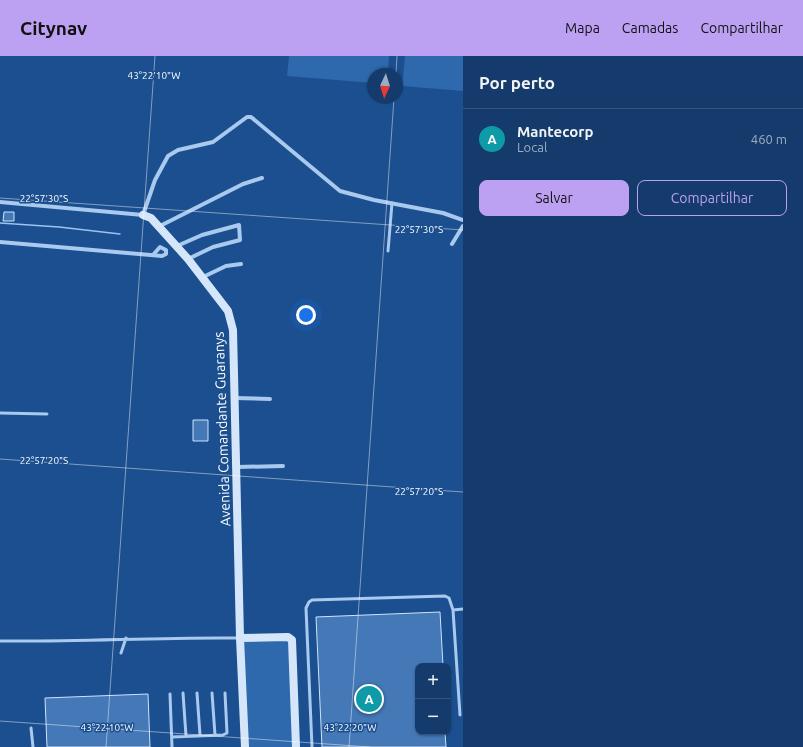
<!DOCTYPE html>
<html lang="pt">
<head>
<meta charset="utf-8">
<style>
  :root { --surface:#143b6b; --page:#1d4271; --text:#f1f3f6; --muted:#9dadc1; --line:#33557e; --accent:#bca0f2 }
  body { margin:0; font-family:Ubuntu,sans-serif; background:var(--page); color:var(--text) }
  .controls { position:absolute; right:12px; bottom:12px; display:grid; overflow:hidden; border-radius:8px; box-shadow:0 1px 3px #0004 }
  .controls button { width:36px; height:36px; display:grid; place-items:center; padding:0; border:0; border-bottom:1px solid var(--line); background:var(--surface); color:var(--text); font:20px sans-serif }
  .compass { position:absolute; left:367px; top:12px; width:36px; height:36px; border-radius:50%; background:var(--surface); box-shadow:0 1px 3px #0004; rotate:184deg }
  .you { position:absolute; left:306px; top:259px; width:14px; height:14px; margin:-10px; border:3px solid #fff; border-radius:50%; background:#1a73e8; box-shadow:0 0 0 6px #1a73e833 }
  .badge { display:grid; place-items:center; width:26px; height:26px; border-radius:50%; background:var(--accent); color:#fff; font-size:13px; font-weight:700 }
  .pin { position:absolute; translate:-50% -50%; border:2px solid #fff; box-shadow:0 1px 4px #0006 }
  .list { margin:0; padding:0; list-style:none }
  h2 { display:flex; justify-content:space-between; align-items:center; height:52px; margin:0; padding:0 16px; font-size:17px }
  h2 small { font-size:13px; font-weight:400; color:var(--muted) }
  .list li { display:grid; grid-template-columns:26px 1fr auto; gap:12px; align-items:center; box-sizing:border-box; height:60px; padding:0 16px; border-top:1px solid var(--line) }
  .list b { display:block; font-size:15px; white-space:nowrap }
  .list p { margin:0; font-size:13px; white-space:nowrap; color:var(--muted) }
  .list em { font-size:13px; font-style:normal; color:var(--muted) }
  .actions { display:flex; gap:8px; padding:12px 16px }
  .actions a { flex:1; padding:9px 0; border:1px solid var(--accent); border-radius:8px; text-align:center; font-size:14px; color:var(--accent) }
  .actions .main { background:var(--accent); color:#111 }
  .map { position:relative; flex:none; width:463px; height:691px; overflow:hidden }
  header { display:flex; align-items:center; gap:24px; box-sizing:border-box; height:56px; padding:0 20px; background:var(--accent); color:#111 }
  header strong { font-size:19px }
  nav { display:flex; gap:22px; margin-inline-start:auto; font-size:14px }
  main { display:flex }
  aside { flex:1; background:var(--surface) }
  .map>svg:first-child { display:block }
  .green { fill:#2e69ad }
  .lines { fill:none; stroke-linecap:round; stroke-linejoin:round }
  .stream { stroke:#9cc4f0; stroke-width:1.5 }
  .building { fill:#4478b7; stroke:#cfe3fa }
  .lane { stroke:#a9c9ee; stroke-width:3 }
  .street { stroke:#a9c9ee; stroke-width:4 }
  .secondary { stroke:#d6e6fa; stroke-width:8 }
  .ticks { fill:none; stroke:#fff; stroke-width:1; stroke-opacity:0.45 }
  .labels { text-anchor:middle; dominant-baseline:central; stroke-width:3; stroke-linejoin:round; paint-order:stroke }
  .street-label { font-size:14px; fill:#fff; stroke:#1b4f8f }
  .ticks-label { font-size:10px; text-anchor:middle; fill:#fff; stroke:#1b4f8f; stroke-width:3; stroke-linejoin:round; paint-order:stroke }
</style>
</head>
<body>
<header>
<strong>Citynav</strong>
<nav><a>Mapa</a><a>Camadas</a><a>Compartilhar</a></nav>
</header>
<main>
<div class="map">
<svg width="463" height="691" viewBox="0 0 463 691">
  <rect width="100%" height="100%" fill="#1b4f8f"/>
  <path class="green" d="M289 0H389L388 18H373V27L287 20Z
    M405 0H463V35L402 30Z
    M281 582 291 588 294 691H247L241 583Z"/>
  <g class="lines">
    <path class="stream" d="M0 167 59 171 120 178"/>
  </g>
  <path class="building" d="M4 156H14V165H3Z
    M193 364H208V385H193Z
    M440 556 443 610H418V676H445L446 691H322L316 561Z
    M148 638 150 691H47L45 642Z"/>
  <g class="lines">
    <path class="lane" d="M388 195 392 147
      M0 357 47 358
      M453 554 463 553
      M0 585C80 586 159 581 239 582
      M121 597 126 582
      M183 637 186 680
      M197 637 200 679
      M212 637 215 679
      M170 638 172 691
      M31 672 33 691
      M172 681 223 679 227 677 225 637
      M312 691 306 552 309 546 312 544 445 540 449 542 453 554 460 659"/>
    <path class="street" d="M0 146 143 159 155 124 168 100 178 94 213 86 247 61H251L340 135 374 144 443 157 463 164
      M158 171 243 128 262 122
      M0 186 162 200 166 198V194L160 191 153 199
      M452 188 463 170
      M177 190 202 179 239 169 240 184 213 191 188 203
      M203 221 226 210 241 208
      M234 342 270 343
      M237 411 283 410"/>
    <path class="secondary" d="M143 159 151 162 188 203 228 255 233 274 240 582 245 691
      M240 582 288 581 292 584 296 691"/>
  </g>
  <path class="ticks" d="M396 18 397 0M0 142 463 174M0 403 463 436M0 665 370 691M106 691 155 0M349 691 394 42"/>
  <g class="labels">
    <g class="street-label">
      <text transform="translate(222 373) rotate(-92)">Avenida Comandante Guaranys</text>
    </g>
  </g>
  <g class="ticks-label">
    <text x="154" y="23">43°22'10"W</text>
    <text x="44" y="146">22°57'30"S</text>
    <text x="419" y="177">22°57'30"S</text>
    <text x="44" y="408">22°57'20"S</text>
    <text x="419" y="439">22°57'20"S</text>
    <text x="107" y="675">43°22'10"W</text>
    <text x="350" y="675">43°22'20"W</text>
  </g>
</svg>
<div class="controls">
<button>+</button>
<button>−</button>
</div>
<svg class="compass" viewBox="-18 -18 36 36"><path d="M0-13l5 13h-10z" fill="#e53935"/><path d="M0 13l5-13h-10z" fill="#9dadc1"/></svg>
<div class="you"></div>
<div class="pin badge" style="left:369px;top:643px;background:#0f9aa8">A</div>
</div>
<aside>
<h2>Por perto<small></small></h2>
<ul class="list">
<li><span class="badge" style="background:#0f9aa8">A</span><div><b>Mantecorp</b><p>Local</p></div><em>460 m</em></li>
</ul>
<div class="actions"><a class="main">Salvar</a><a>Compartilhar</a></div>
</aside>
</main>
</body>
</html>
